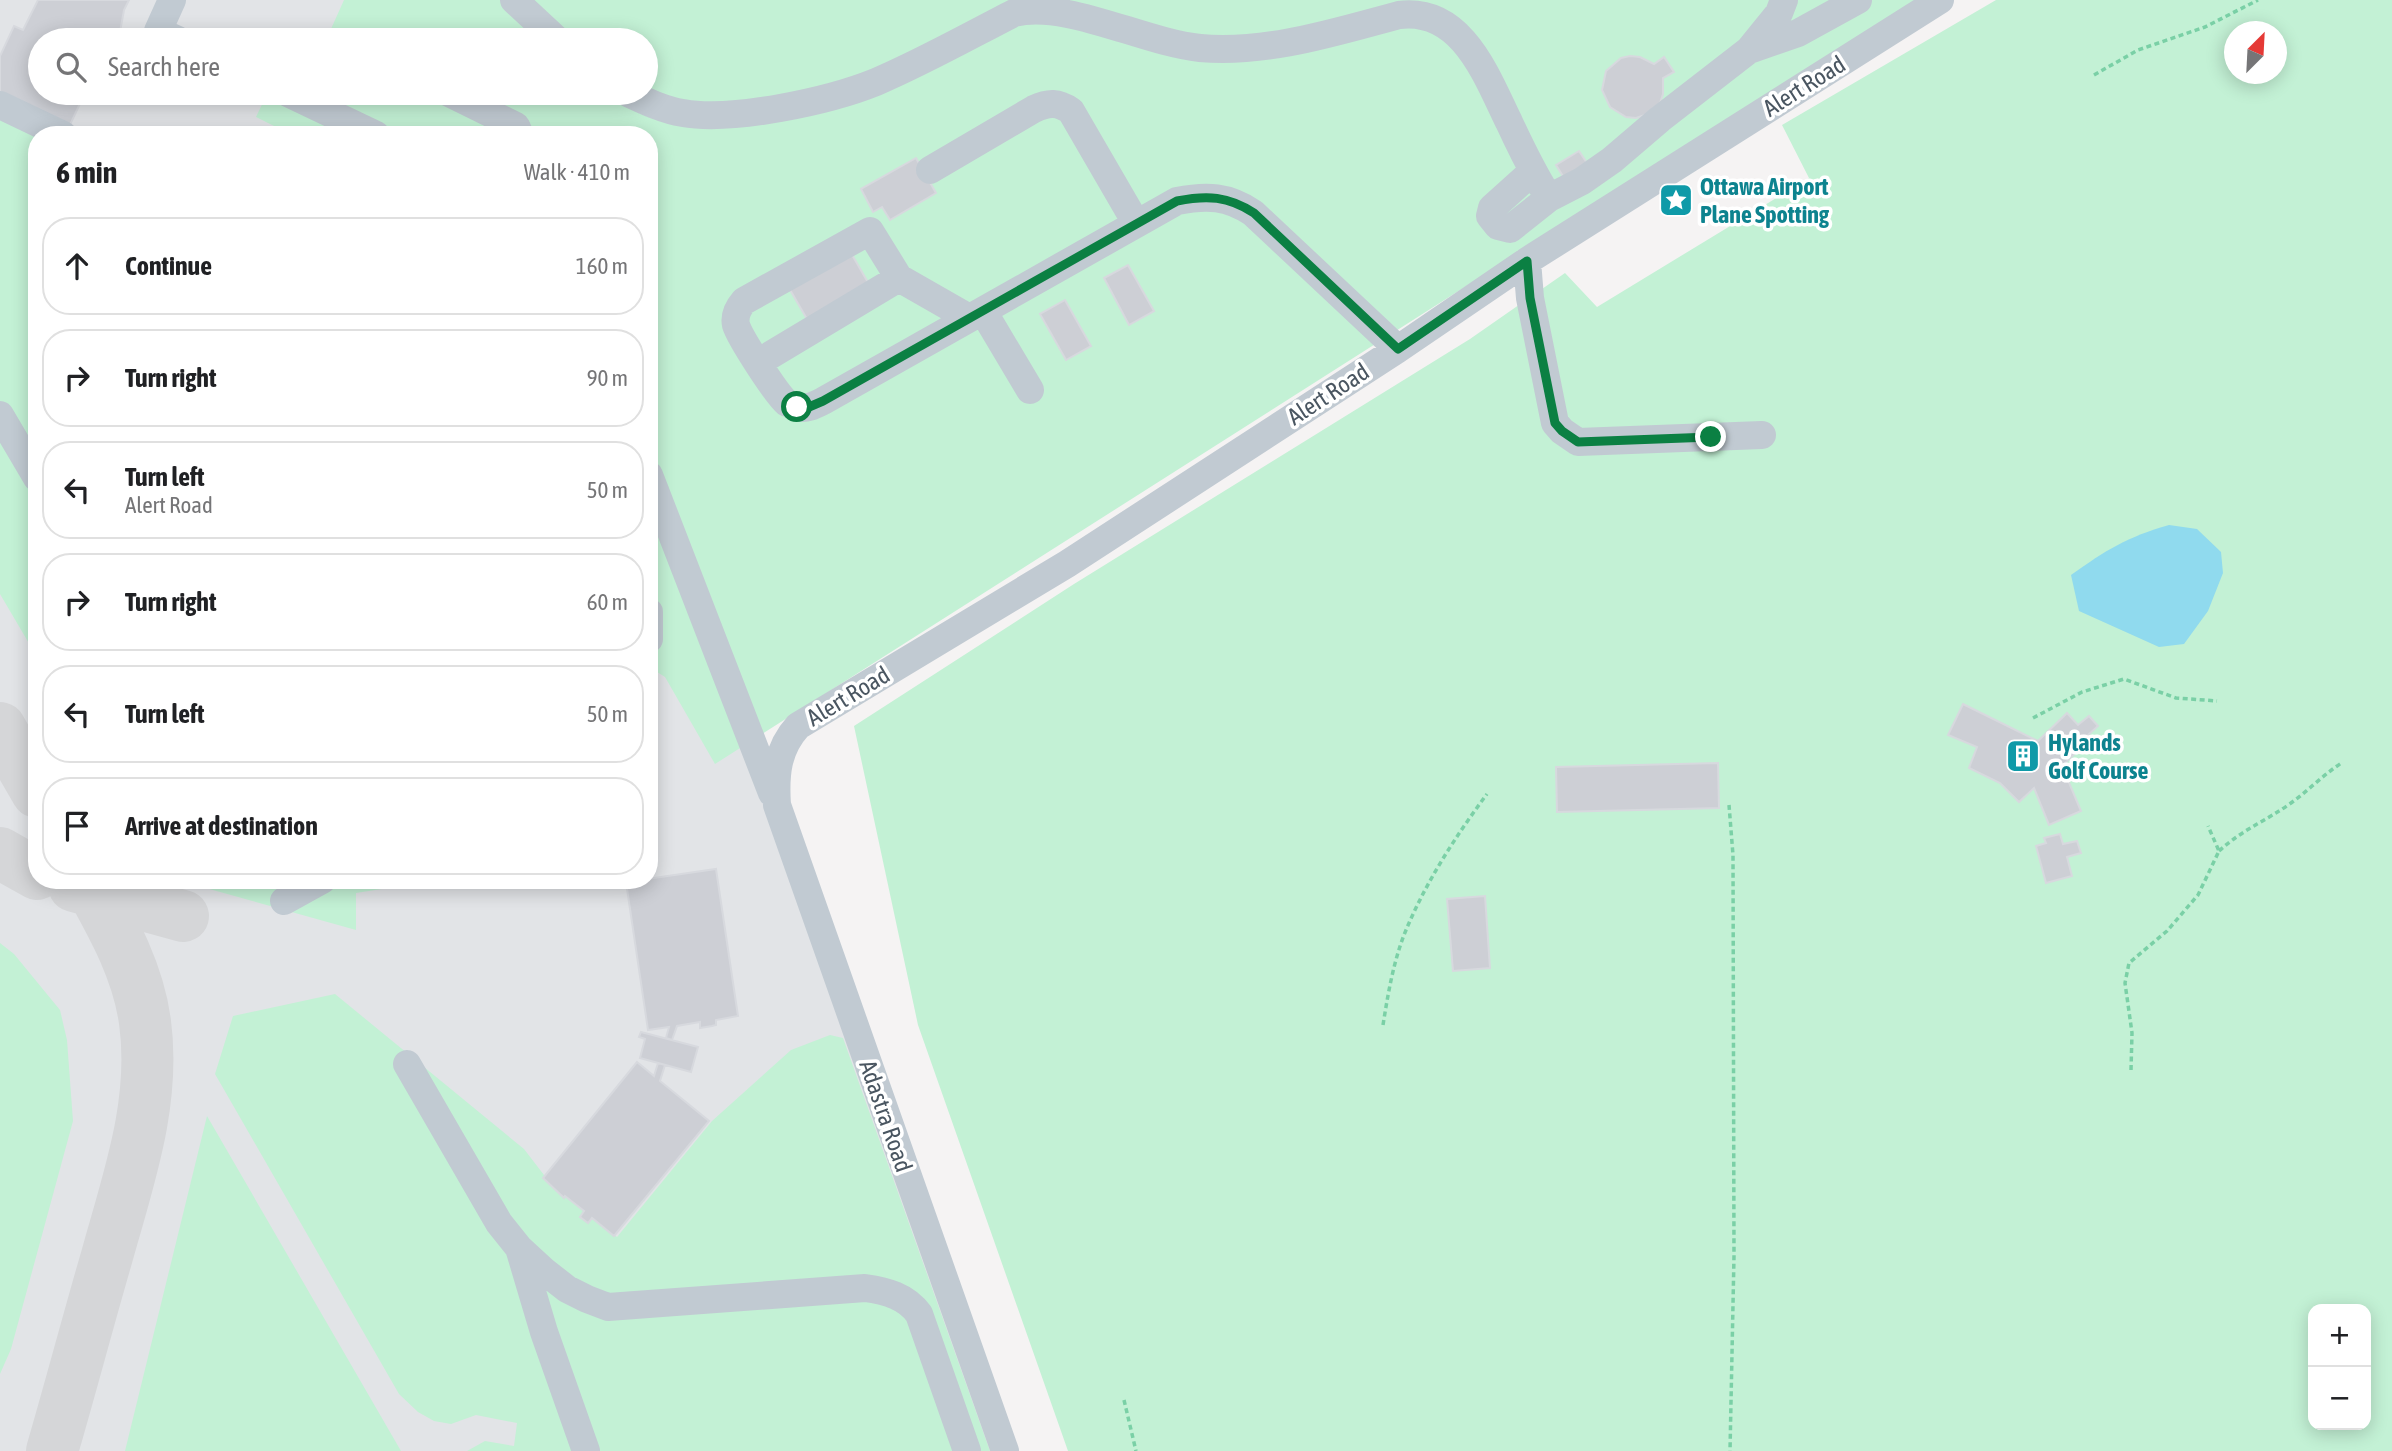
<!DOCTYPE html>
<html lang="en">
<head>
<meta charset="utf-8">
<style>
  :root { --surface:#fff; --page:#f2f2f2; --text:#202124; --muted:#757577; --line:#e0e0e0 }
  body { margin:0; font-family:"Asap Condensed",sans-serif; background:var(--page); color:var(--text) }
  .controls { position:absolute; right:21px; bottom:21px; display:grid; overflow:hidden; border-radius:14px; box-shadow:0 4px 18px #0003 }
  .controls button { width:63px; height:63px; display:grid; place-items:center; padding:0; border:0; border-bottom:2px solid var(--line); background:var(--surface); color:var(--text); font:35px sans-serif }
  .compass { position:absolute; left:2224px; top:21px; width:63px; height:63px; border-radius:50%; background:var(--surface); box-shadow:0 4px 18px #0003; rotate:24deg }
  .stop { position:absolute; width:21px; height:21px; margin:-16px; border:5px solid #0b8043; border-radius:50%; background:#fff }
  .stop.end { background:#0b8043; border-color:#fff; box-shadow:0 2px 7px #0008 }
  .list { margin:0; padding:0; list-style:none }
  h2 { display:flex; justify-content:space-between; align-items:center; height:91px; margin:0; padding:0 28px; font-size:30px }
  h2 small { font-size:23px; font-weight:400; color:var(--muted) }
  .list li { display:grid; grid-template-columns:46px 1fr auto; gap:21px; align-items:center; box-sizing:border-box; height:98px; margin:0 14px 14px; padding:0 14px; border:2px solid var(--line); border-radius:28px }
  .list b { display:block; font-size:26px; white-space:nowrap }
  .list p { margin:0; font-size:23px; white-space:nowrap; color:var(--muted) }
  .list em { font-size:23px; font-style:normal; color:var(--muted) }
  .icon { flex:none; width:38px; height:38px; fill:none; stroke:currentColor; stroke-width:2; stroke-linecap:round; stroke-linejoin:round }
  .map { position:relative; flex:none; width:2392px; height:1451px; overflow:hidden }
  .search { position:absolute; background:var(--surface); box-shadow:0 4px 18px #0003; left:28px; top:28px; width:630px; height:77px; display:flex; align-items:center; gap:18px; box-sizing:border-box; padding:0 24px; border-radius:38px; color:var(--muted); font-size:26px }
  .panel { position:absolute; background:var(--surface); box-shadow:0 4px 18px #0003; left:28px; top:126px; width:630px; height:763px; border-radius:28px }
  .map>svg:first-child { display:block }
  .airport { fill:#e2e4e7; fill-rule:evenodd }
  .green { fill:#c3f1d5; fill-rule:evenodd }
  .water { fill:#90daee }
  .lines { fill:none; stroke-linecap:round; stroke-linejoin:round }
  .taxiway { stroke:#d5d6d8; stroke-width:52 }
  .building { fill:#cdcfd5; stroke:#d7d9de; stroke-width:2 }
  .path { stroke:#7ad0a6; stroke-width:3.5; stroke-dasharray:5 3.5; stroke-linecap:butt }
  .minor { stroke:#c1cad2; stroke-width:28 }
  .route { stroke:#0b8043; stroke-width:9 }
  .labels { text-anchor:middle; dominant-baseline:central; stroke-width:7; stroke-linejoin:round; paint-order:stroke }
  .street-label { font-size:24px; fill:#4a5661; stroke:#fff }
  .culture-label { font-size:24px; font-weight:bold; fill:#0d838f; stroke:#fff; text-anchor:start }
</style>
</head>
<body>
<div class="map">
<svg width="2392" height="1451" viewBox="0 0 2392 1451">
  <rect width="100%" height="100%" fill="#f5f3f3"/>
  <path class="airport" d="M0 0H1907L742 730 994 1451H0ZM40 40H646V93H40ZM37 135H649V880H37Z"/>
  <path class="green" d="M344 0H1916L715 764 665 677 649 667V135H280L282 130 256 117 266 96 293 108 301 93H646V40H326Z
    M1996 0H2392V1451H1068L918 1025 854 726 1074 584 1470 339 1565 273 1597 307 1809 178 1782 125ZM2234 32H2276V74H2234ZM2313 1309H2366V1425H2313Z
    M0 119 37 137V657L0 594Z
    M177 880H439L356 893V930Z
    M0 943 14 954 60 1010 67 1040 73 1121 11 1349 0 1374Z
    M335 994 524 1149 544 1175 617 1237 712 1121 791 1050 830 1035 843 1038 990 1451H467L485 1441 514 1446 517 1423 476 1415 451 1424 434 1421 418 1412 399 1394 215 1074 233 1016Z
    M207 1116 401 1451H125Z"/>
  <path class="water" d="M2169 525 2197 529 2221 552 2223 573 2208 611 2184 644 2159 647 2079 611 2071 575C2106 550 2127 537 2169 525Z"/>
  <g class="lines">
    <path class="taxiway" d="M0 728 37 792
      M0 853 37 874
      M74 886 183 916
      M52 1451C71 1386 88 1321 107 1256 128 1180 156 1103 145 1022 138 970 112 925 87 880"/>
  </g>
  <path class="building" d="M38 0H129L124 10 120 32 113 34 110 40H40V93H85L69 127 0 95V56L14 26 23 30Z
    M1630 56 1640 57 1654 64 1664 57 1674 72 1663 78V94L1660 103 1645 115 1636 118 1626 117 1610 107 1602 90 1606 71 1621 58Z
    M1579 151 1589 166 1566 181 1556 165Z
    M916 158 936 193 890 220 882 207 873 212 861 189Z
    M851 253 873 291 811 326 789 288Z
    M1128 265 1154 311 1129 325 1104 278Z
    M1065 300 1091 346 1066 360 1040 314Z
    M1963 704 2038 741 2067 713 2078 725 2089 716 2098 726 2088 735 2091 738 2062 766 2081 811 2049 825 2034 788 2019 802 2000 783 1969 768 1977 747 1948 735Z
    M1718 763 1719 808 1557 812 1556 767Z
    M2060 834 2063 844 2077 841 2081 853 2067 857 2072 876 2046 883 2036 846 2046 843 2044 838Z
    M716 869 738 1016 716 1020V1025L712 1026 700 1028V1022L677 1026 672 1040 666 1038 669 1027 648 1030 626 882Z
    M1485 896 1490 968 1453 971 1447 899Z
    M641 1032 698 1047 691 1072 640 1058 645 1039 639 1037Z
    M637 1062 654 1076 658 1063 665 1065 660 1081 709 1121 614 1236 592 1218 588 1223 580 1217 584 1211 565 1196 564 1198 543 1178Z"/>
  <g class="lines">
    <path class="path" d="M2094 75 2138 50 2205 27 2258 0
      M2033 718 2082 692 2124 679 2176 698 2217 701
      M1729 805 1733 855 1734 1256 1730 1451
      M2219 851C2243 829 2266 821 2291 803 2309 790 2324 774 2343 762
      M1383 1025C1388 994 1393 964 1404 935 1424 885 1455 837 1487 794
      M2131 1070 2132 1033 2125 983 2129 963 2167 931 2198 895 2219 851 2208 826
      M1124 1400 1136 1451"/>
    <path class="minor" d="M172 0 158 31 178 40
      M514 0 557 40
      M1749 50 1798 33 1858 0
      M288 93 376 135
      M449 93 516 126 520 135
      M628 93C645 101 664 110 683 113 732 122 829 101 876 82 923 62 969 36 1014 13 1067 0 1142 42 1200 48 1267 54 1335 32 1399 15 1462 7 1486 75 1509 122 1521 148 1533 173 1549 198
      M0 105 63 135
      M930 170 1034 109C1049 102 1058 102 1071 111L1136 223
      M1532 172 1492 208 1490 216 1498 226 1510 229 1549 198 1582 181 1612 160 1660 119 1749 50 1779 13 1784 0
      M1527 261 1530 298 1555 423 1562 431 1578 442 1762 435
      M983 311 1030 390
      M969 318 899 278 870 231 744 301C738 308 734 316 736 325 740 338 777 395 787 403 788 403 796 407 797 407 806 410 815 405 823 401L1177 201C1207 195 1228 196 1253 213L1398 349
      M759 362 899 278
      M0 415 37 478
      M649 475 772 793
      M649 612V639
      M284 901 322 880
      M407 1064 499 1223 519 1248 544 1271 567 1289 587 1299 608 1307 865 1288C886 1291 906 1296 919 1314L967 1451
      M519 1248 544 1332 586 1451
      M1005 1451 777 805C775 775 777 749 798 726L1067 564 1398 349 1527 261 1940 0"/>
  </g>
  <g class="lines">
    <path class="route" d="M797 407H809L823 401 1177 201C1207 195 1228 196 1254 213L1398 349 1527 261 1530 298 1555 423 1562 431 1578 442 1711 437"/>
  </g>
  <defs>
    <g id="sight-square" transform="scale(1.75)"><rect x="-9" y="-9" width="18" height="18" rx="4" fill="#0f9aa8" stroke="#fff"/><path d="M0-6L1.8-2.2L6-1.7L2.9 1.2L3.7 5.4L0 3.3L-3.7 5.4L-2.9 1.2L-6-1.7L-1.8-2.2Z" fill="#fff"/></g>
    <g id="building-square" transform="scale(1.75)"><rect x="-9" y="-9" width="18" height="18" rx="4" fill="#0f9aa8" stroke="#fff"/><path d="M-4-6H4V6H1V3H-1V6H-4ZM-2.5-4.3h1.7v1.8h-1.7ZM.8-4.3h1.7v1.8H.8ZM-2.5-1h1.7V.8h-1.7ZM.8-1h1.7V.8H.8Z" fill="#fff"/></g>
  </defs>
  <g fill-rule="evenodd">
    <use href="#sight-square" x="1676" y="200"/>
    <use href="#building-square" x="2023" y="756"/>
  </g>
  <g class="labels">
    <g class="street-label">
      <text transform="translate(1804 86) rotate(-32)">Alert Road</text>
      <text transform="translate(1328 394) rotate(-33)">Alert Road</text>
      <text transform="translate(848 696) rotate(-31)">Alert Road</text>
      <text transform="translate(886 1116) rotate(71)">Adastra Road</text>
    </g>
    <g class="culture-label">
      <text x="1700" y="186">Ottawa Airport<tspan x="1700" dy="28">Plane Spotting</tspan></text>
      <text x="2048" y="742">Hylands<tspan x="2048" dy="28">Golf Course</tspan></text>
    </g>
  </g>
</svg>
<div class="controls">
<button>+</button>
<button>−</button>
</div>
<svg class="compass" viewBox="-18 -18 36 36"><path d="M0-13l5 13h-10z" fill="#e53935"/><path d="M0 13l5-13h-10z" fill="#757577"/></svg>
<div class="stop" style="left:797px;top:407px"></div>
<div class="stop end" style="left:1711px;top:437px"></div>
<div class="search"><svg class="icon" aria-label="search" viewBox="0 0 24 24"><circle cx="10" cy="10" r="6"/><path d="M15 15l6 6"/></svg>Search here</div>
<section class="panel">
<h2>6 min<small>Walk · 410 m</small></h2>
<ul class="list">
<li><svg class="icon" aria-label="ahead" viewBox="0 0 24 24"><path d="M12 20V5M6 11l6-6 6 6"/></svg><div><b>Continue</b></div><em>160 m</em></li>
<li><svg class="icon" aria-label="right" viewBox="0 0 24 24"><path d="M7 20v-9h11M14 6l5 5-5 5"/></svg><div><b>Turn right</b></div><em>90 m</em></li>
<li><svg class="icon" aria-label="left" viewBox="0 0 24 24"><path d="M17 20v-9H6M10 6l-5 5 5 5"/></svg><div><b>Turn left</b><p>Alert Road</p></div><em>50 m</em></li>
<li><svg class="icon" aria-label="right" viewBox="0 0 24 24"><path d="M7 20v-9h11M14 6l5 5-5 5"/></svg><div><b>Turn right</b></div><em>60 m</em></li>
<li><svg class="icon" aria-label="left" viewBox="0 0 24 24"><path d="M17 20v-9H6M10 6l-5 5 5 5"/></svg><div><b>Turn left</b></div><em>50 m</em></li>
<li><svg class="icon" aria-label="arrive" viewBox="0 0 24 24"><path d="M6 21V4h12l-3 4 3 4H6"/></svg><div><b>Arrive at destination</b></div></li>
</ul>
</section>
</div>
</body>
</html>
